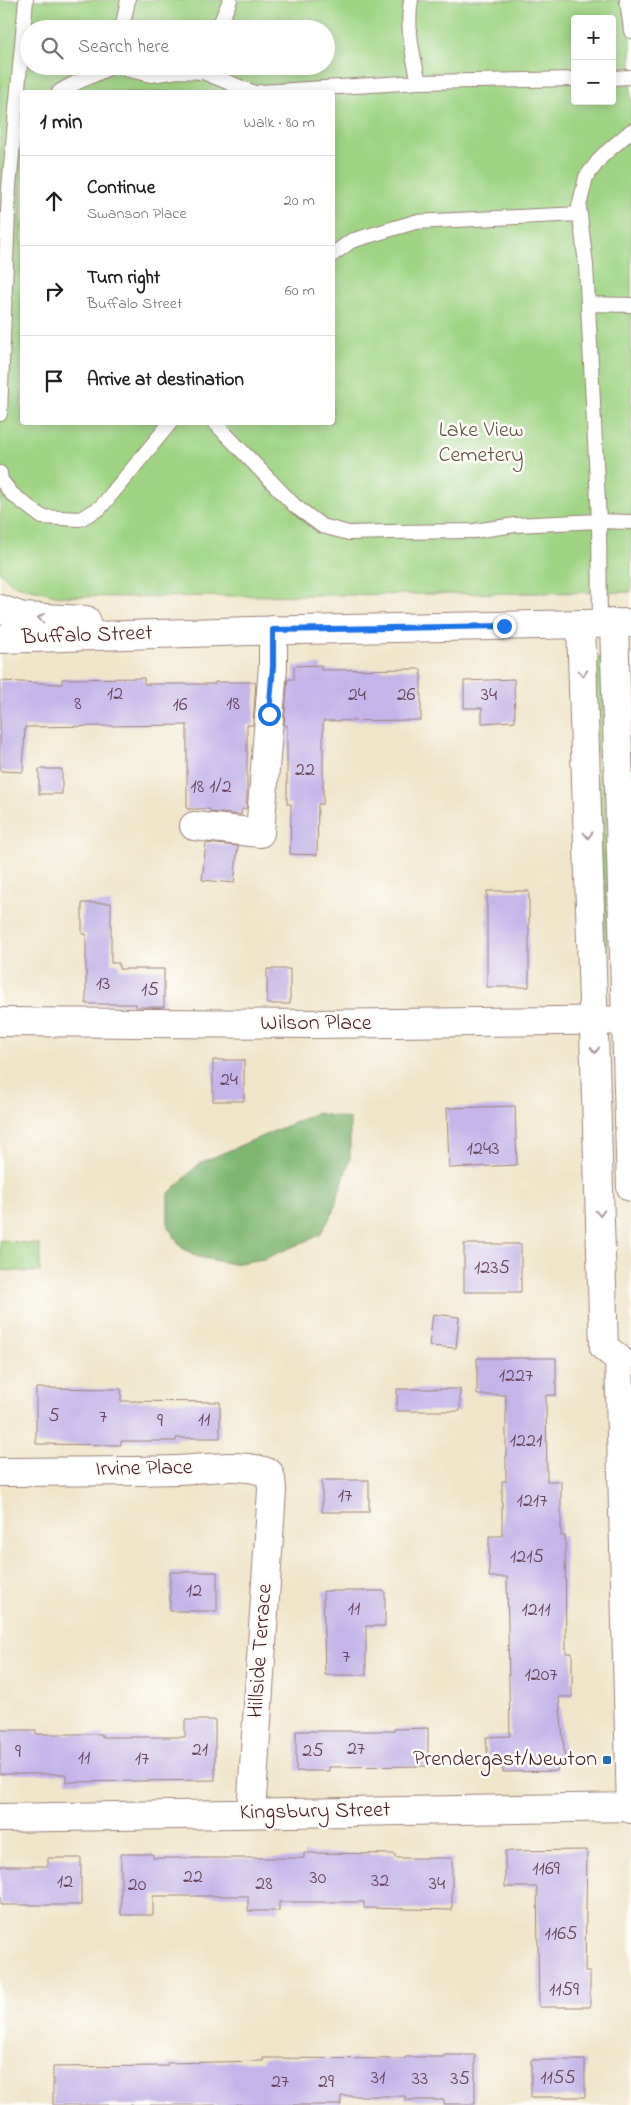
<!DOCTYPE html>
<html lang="en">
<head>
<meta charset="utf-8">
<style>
  :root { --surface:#fff; --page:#f6f6f6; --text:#202124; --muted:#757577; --line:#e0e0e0 }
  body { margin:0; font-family:"Indie Flower",sans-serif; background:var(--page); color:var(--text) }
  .controls { position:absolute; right:15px; top:15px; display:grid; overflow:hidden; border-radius:5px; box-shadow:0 2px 12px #0003 }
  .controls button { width:45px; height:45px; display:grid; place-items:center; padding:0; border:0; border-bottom:1px solid var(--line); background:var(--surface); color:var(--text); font:25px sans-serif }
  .stop { position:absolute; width:15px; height:15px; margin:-11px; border:4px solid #1a73e8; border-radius:50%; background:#fff }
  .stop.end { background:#1a73e8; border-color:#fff; box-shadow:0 1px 5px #0008 }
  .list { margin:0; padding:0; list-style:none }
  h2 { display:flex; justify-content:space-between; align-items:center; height:65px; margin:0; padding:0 20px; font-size:21px }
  h2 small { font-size:16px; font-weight:400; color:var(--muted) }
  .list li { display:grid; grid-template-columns:32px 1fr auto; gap:15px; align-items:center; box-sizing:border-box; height:90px; padding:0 20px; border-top:1px solid var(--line) }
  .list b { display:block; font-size:19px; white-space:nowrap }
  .list p { margin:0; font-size:16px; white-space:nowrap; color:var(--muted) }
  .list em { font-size:16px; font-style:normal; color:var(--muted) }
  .icon { flex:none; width:28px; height:28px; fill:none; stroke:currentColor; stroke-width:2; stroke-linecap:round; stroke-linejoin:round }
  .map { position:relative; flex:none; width:631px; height:2105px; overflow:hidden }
  .search { position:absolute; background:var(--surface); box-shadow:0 2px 12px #0003; left:20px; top:20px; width:315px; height:55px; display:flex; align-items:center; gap:12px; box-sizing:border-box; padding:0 18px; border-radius:28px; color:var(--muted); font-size:19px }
  .panel { position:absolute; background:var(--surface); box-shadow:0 2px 12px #0003; left:20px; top:90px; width:315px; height:335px; border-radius:5px }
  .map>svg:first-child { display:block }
  .green { fill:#9fd485; stroke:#747a58; fill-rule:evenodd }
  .forest { fill:#7fb672; stroke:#646a4e }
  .building { fill:#c4b4e8 }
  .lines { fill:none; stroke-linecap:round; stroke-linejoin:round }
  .service-casing { stroke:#9d827a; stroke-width:16 }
  .minor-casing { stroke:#9d827a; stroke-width:30 }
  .tertiary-casing { stroke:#9d827a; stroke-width:30 }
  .service { stroke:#fff; stroke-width:14 }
  .minor { stroke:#fff; stroke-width:28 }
  .tertiary { stroke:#fff; stroke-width:28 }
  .oneway { stroke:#ae9aa0 }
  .route { stroke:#1a73e8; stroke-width:6 }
  .poi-dot { fill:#1f6fb2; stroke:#fdfcf7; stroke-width:2 }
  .labels { text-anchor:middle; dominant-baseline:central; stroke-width:5; stroke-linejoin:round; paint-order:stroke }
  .number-label { font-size:20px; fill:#68445a }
  .park-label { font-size:22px; fill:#645546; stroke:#fdfcf7 }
  .street-label { font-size:22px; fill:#4a1f2b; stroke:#fdfcf7 }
  .poi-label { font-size:22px; fill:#4a1f2b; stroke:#fdfcf7; text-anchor:end }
</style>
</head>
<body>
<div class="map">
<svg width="631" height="2105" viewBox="0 0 631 2105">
  <rect width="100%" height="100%" fill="#fdfcf7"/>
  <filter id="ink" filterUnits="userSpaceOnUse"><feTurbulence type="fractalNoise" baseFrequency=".02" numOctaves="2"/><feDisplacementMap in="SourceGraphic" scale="10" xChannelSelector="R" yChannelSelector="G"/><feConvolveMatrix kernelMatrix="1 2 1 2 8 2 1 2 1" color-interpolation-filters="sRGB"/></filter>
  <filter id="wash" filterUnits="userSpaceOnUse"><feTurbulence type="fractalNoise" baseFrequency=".0096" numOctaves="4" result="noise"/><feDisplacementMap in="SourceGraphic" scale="20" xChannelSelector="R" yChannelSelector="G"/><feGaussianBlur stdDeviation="1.12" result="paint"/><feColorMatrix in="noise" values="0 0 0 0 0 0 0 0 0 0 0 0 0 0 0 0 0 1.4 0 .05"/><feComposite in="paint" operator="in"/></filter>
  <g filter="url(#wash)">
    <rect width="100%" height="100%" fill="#f0e5c9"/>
    <path class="green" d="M0 0H631V592L126 597 60 596 12 584 0 572ZM575 19H612V101H575ZM29 29H326V66H29ZM22 92H332V422H22Z
      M597 658H602L604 665 608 982 606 984 593 660Z
      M0 1240 40 1245V1272L0 1270Z"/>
    <path class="forest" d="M316 1113 350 1119V1159L332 1214 320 1235 264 1259 233 1264 198 1257 182 1248 168 1227V1194L200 1163Z"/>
    <g id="blocks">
      <path class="building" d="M321 665V670L421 669V720L323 721V804H318L317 855 290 854 291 804H287V725H284L288 679H294V666Z
        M144 678V684H215V682H256L253 725H247V799L246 809H242L241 815 210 812V809H187V725L25 727 23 772 0 771V681L62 684V679Z
        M514 679 515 721 482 723V708H464V681Z
        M39 769H62V794H39Z
        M206 843 238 846 234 883 202 880Z
        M487 891H529V987H487Z
        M82 903H111V963H119V969H164V1007H136V1004H86V934H82Z
        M267 969H290V1004H267Z
        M213 1060H244V1101H213Z
        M515 1106 517 1165 449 1168 447 1108Z
        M464 1244H521V1292H464Z
        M433 1314 459 1317 456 1348 429 1346Z
        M477 1358H556V1395H546L547 1481H561V1536H565L566 1653H572V1697H559L565 1760 558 1759 557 1771 503 1772 501 1761 488 1760 486 1737 510 1736 507 1577H489V1536H502V1481H506V1395H477Z
        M36 1388 121 1389V1401L220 1402V1438H176V1441H121V1445L36 1444Z
        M397 1389H460V1411H397Z
        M322 1480H369V1512H322Z
        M170 1572H217V1611H170Z
        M323 1591H385V1626H366V1675H325Z
        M185 1720H215V1780L66 1782V1774H0V1730H36V1734H102V1737H185Z
        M428 1728V1766L329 1767V1771H296V1731H394V1729Z
        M587 1850 585 1972H590V2007H539L537 1887H505V1851Z
        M304 1853 395 1854V1858H452V1910L364 1908V1902H279V1911H248V1896H153V1915H121V1854H153V1858H304Z
        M48 1858H81V1905H0V1866H48Z
        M444 2055H475V2104H444V2100H405V2096H341V2105H53V2067L167 2066V2063L263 2061V2058L405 2059V2057H444Z
        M531 2060H585V2097H531Z"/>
    </g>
  </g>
  <g filter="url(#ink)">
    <use href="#blocks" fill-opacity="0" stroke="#9d827a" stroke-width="1"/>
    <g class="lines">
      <g class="service-casing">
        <path id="service" d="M411 0C406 27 413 56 419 82
          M627 0 631 31
          M122 29 128 0
          M218 29 230 0
          M205 66 203 72 252 92
          M612 78 631 77
          M59 92C75 81 95 76 112 66L151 75 178 71 203 72
          M260 92 419 82 575 79
          M332 255 351 241 415 222 580 214
          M588 304 631 305
          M0 414 9 188 26 0
          M214 422 295 506 322 526 349 533 390 532 474 531 515 525 599 521 586 265 579 207 586 177 602 156 631 131
          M0 473 1 480 12 494 42 517 80 519 100 508 171 422
          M600 624 599 521 631 522"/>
      </g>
      <g class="minor-casing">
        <path id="minor" d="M614 623 631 1187
          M581 624 604 1347 619 1359
          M194 826 260 833 273 666V630
          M0 1022 314 1024 631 1020
          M619 1359 631 1809
          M0 1472C59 1471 118 1472 177 1470 207 1469 240 1462 269 1473L271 1479 272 1490 251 1813
          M0 1818 631 1807"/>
      </g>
      <g class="tertiary-casing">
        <path id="tertiary" d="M0 609 23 617 86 620
          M0 639 251 631 631 623"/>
      </g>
      <use href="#service" class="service"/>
      <use href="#minor" class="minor"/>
      <use href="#tertiary" class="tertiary"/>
    </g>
    <defs><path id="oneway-chevron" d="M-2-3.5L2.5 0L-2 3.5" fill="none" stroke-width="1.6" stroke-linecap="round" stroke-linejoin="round" transform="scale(1.25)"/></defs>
    <g class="oneway">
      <use href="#oneway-chevron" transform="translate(41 618) rotate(-177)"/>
      <use href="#oneway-chevron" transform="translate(583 673) rotate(88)"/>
      <use href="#oneway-chevron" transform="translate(588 835) rotate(88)"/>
      <use href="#oneway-chevron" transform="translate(595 1050) rotate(88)"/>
      <use href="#oneway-chevron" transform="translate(600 1213) rotate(88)"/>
    </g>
  </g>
  <g class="lines" filter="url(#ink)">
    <path class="route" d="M269 714 273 666V630L504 626"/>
  </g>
  <rect class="poi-dot" x="602" y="1755" width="10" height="10" rx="2.5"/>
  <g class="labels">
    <g class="number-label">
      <text x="115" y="694">12</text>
      <text x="357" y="695">24</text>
      <text x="406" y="695">26</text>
      <text x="489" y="695">34</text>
      <text x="78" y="704">8</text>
      <text x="233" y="704">18</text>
      <text x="180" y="705">16</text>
      <text x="305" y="770">22</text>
      <text x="211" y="787">18 1/2</text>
      <text x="103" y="984">13</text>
      <text x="150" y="990">15</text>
      <text x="229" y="1080">24</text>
      <text x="483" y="1149">1243</text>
      <text x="492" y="1268">1235</text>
      <text x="516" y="1376">1227</text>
      <text x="54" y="1416">5</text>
      <text x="103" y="1417">7</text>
      <text x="204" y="1420">11</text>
      <text x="160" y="1421">9</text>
      <text x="526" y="1441">1221</text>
      <text x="345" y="1496">17</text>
      <text x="532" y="1501">1217</text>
      <text x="527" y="1557">1215</text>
      <text x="194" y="1591">12</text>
      <text x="354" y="1609">11</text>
      <text x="536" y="1610">1211</text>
      <text x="346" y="1657">7</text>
      <text x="541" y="1675">1207</text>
      <text x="356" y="1749">27</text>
      <text x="200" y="1750">21</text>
      <text x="313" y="1751">25</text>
      <text x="18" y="1752">9</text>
      <text x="84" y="1758">11</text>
      <text x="142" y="1759">17</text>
      <text x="546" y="1869">1169</text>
      <text x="193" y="1877">22</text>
      <text x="318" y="1878">30</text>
      <text x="380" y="1881">32</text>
      <text x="65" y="1882">12</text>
      <text x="264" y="1884">28</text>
      <text x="437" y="1884">34</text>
      <text x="137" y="1885">20</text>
      <text x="561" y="1934">1165</text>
      <text x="564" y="1990">1159</text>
      <text x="378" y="2078">31</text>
      <text x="558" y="2078">1155</text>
      <text x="420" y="2079">33</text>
      <text x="460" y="2079">35</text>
      <text x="280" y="2082">27</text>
      <text x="326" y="2082">29</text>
    </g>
    <g class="park-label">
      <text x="481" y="431">Lake View<tspan x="481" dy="25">Cemetery</tspan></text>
    </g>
    <g class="street-label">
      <text transform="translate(87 636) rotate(-2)">Buffalo Street</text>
      <text x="316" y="1024">Wilson Place</text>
      <text transform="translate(144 1469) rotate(-1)">Irvine Place</text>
      <text transform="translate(261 1651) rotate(-86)">Hillside Terrace</text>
      <text transform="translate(315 1812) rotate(-1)">Kingsbury Street</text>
    </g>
    <g class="poi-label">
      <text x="597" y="1760">Prendergast/Newton</text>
    </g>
  </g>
</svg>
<div class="controls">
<button>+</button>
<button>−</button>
</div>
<div class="stop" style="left:269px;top:714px"></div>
<div class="stop end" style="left:504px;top:626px"></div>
<div class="search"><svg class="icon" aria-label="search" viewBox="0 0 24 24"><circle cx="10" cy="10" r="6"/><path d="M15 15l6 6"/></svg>Search here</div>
<section class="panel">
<h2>1 min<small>Walk · 80 m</small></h2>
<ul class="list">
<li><svg class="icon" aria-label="ahead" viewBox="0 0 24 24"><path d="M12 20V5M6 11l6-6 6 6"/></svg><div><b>Continue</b><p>Swanson Place</p></div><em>20 m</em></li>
<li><svg class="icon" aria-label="right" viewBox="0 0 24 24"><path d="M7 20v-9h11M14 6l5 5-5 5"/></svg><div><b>Turn right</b><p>Buffalo Street</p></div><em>60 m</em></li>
<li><svg class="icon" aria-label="arrive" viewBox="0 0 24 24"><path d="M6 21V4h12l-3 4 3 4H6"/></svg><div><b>Arrive at destination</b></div></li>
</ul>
</section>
</div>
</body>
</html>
